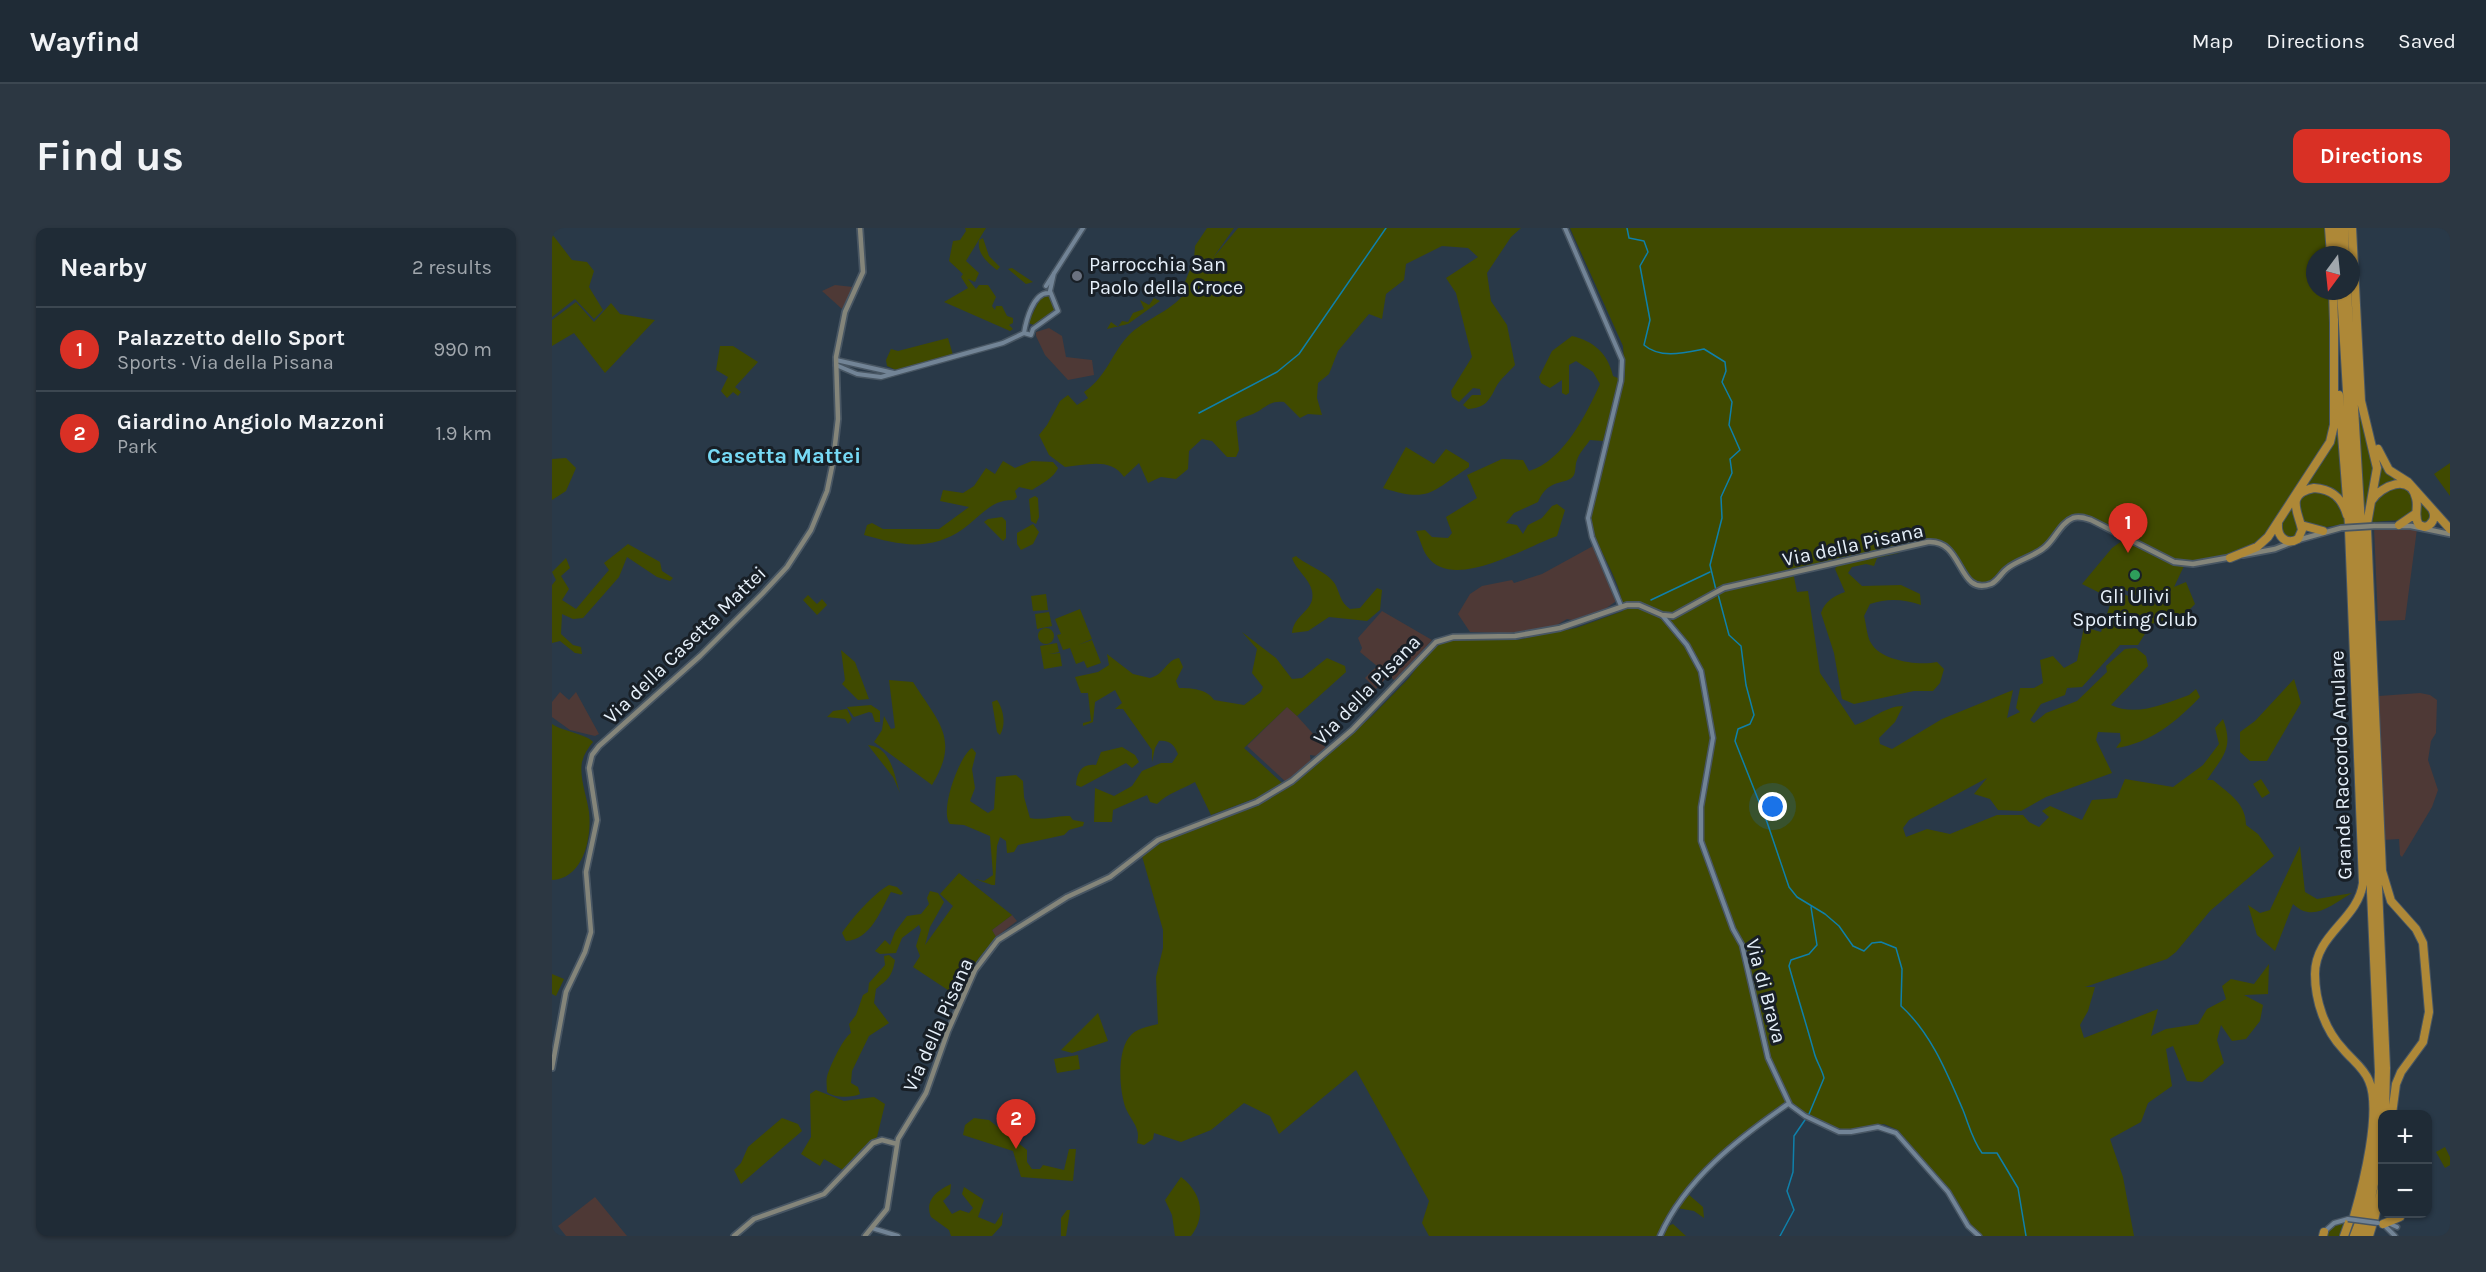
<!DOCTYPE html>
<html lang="en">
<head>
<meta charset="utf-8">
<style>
  :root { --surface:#1f2b36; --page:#2c3742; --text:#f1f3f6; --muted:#a1a7ad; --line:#3c4751; --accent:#d93025 }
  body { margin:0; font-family:Karla,sans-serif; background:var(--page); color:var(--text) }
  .controls { position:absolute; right:18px; bottom:18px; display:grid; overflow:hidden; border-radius:12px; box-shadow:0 2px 4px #0004 }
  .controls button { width:54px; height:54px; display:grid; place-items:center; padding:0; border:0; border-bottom:2px solid var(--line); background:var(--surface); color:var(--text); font:30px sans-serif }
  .compass { position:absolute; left:1754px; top:18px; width:54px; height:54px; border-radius:50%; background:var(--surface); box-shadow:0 2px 4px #0004; rotate:195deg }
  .you { position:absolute; left:1221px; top:579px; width:21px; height:21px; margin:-15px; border:4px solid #fff; border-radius:50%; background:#1a73e8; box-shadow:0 0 0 9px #1a73e833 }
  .badge { display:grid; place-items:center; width:39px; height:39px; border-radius:50%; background:var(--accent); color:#fff; font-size:20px; font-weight:700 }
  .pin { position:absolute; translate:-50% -50px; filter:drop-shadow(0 2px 3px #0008) }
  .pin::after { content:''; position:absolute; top:32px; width:21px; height:18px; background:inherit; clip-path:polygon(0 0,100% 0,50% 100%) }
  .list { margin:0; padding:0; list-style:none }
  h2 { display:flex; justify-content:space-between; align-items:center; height:78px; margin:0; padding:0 24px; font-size:26px }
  h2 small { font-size:20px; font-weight:400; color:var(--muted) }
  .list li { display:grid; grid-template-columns:39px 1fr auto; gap:18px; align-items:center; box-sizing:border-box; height:84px; padding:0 24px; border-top:2px solid var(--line) }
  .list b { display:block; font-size:22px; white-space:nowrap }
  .list p { margin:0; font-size:20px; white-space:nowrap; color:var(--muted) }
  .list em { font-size:20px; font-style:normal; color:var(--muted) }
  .map { position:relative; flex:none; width:1898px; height:1008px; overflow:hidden; border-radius:12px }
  header { display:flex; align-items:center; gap:36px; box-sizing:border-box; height:84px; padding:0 30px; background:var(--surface); border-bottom:2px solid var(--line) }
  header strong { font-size:28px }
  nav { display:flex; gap:33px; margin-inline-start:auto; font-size:21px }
  .intro { display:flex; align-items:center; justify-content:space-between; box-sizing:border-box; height:144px; padding:0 36px }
  h1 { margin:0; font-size:42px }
  .button { padding:15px 27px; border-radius:12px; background:var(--accent); color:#fff; font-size:21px; font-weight:700 }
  main { display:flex; gap:36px; padding:0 36px }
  aside { flex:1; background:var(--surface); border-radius:12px; box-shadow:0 2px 4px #0004 }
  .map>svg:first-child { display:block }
  .commercial { fill:#4e3936 }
  .green { fill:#404a00; fill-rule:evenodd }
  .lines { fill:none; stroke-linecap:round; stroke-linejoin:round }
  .stream { stroke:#0f80aa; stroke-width:1.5 }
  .tertiary-casing { stroke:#485663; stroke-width:7 }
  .secondary-casing { stroke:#485663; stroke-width:8 }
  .motorway-casing { stroke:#485663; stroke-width:10 }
  .tertiary { stroke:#728496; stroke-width:4 }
  .secondary { stroke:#84857a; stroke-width:4.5 }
  .motorway { stroke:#ae8837; stroke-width:8 }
  .tertiary-bridge-casing { stroke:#485663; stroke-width:7; stroke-linecap:butt }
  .secondary-bridge-casing { stroke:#485663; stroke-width:8; stroke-linecap:butt }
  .tertiary-bridge { stroke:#728496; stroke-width:4 }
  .secondary-bridge { stroke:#84857a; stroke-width:4.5 }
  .worship-dot { fill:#6b7280; stroke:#181f26; stroke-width:2 }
  .leisure-dot { fill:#2e9e5b; stroke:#181f26; stroke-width:2 }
  .labels { text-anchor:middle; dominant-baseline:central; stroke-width:6; stroke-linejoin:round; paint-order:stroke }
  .poi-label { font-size:20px; fill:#e6f0fa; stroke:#181f26; text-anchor:start }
  .street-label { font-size:20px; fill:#e6f0fa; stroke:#181f26 }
  .quarter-label { font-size:22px; font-weight:bold; fill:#77daf5; stroke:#181f26 }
</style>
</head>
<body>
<header>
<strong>Wayfind</strong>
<nav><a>Map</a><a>Directions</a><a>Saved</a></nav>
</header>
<div class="intro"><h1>Find us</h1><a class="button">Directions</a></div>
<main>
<aside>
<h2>Nearby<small>2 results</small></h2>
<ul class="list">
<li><span class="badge">1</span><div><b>Palazzetto dello Sport</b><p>Sports · Via della Pisana</p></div><em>990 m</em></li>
<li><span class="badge">2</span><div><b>Giardino Angiolo Mazzoni</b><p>Park</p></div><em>1.9 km</em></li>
</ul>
</aside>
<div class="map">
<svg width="1898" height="1008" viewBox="0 0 1898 1008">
  <rect width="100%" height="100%" fill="#293948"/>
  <path class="commercial" d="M283 57 301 59 290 81 270 63Z
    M497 100 510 108 514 129 540 132 542 147 516 152 493 127 484 108V104Z
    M1852 299 1865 301 1853 392 1826 393 1822 300Z
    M1041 318 1063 367V374L1050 383 1025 393 1015 391 1003 398 958 405 918 404 906 386 918 366 930 358 960 352 962 355 990 346Z
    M830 383 880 412 843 453 837 447 824 461 813 450 825 438 808 424 810 420 806 410Z
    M8 464 17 472 24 464 47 506 43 508 18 502 0 489V474Z
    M1868 465 1878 467 1885 472 1884 505 1879 513 1876 532 1886 562 1880 579 1850 629 1848 627 1847 611 1831 612 1827 468Z
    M736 478 774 520 765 528 758 527 759 534 734 554 695 518Z
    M460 687 465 693 444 709 440 702Z
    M43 969 75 1008H14L6 998Z"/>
  <path class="green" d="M413 0H434L414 33 427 45 423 54 416 51 424 61 427 57H436L444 69 440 78 443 82 444 78H450L455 88 461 90V95L457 97 461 101 458 103 392 74 416 60 409 49 411 46 397 33 401 13 408 12 414 3Z
    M655 0H682L661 30 686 0H969L959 9 935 45 939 73 955 97 963 137C957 144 948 151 944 159 937 173 933 180 916 181L911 177 920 167H929L928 161 921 160 907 174 900 169 899 163 920 129 904 65 894 50 926 29 916 20 890 18 854 36 852 52 834 66 830 91 817 86 786 123 777 146 766 155 765 170 770 187 756 186 748 190 732 174C717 172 713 181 701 186 693 189 690 189 684 194L687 222 684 229H675L660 213 650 211 637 223 636 241 624 251 609 249 596 255 587 235 572 249C559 229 534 237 513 239L497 227 487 207 495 197 508 173 516 167 525 177 536 170 532 164C556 148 560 123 579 105 597 89 622 82 635 62L632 56 642 32 643 18Z
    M1018 0H1774L1776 27H1763V63H1777L1780 195 1774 217 1716 306 1700 319 1679 327 1638 334 1622 333 1632 338 1622 359 1634 354 1643 376 1630 389 1599 396 1586 417H1568L1530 459 1515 460 1513 467 1489 476 1478 492 1482 495 1494 485 1525 473 1555 444 1554 438 1573 421 1584 420 1594 428 1596 438 1559 477C1584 489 1612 476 1637 467L1644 461 1648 469C1624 494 1599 515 1564 520L1569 513 1568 505 1546 504 1544 512 1560 545 1494 569 1469 583 1446 582 1438 571 1422 566 1435 550 1357 592 1351 600 1354 609 1375 601 1398 606 1445 587H1471L1477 594 1487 599 1497 589 1490 583 1498 578 1530 592 1540 572 1565 570 1573 551 1621 559 1651 537 1667 516 1663 500 1671 491C1682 520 1671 528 1655 552H1661C1677 566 1694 575 1694 597L1706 606 1722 628 1658 683 1624 724 1615 731 1533 759H1543L1536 783 1528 797 1532 810 1606 781 1599 808 1614 801 1646 796 1655 781 1674 771 1670 758 1679 751 1702 756 1717 736 1716 766 1692 767 1711 777 1708 793 1694 811 1680 813 1669 797 1665 812 1672 835 1650 854 1635 853 1621 818 1614 821 1620 858 1596 875 1589 894 1558 911 1571 949 1582 1008H1431L1417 996 1401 968 1373 938 1346 902 1332 896 1297 902 1284 900 1248 883 1237 872C1187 910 1132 949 1107 1008H877L870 995 877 973 804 842 727 906 718 888 692 875 659 902 629 914 602 905 601 911 592 917 585 915C589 900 580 894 574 881 567 863 564 820 580 806 586 800 599 798 606 796L604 749 611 720V702L590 628 608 615 707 577 743 555 819 489 857 450 877 423 888 415 901 412H965L1024 400 1071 383C1070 351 1044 322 1037 290L1073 147 1071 118ZM1527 287 1541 291 1574 310 1560 320 1530 356 1560 371 1549 404 1532 399 1525 433 1512 440 1501 428 1488 432 1491 455 1482 460H1468L1464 480 1468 484 1455 490 1461 462 1390 491 1340 521 1328 516 1327 510 1343 494 1351 478C1334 478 1319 492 1303 497L1268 445 1256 363 1245 364 1241 344C1268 337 1370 306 1391 314 1413 323 1406 355 1435 355L1456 337 1491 319 1513 293ZM1567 359 1590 370 1594 361 1605 367 1588 374 1566 363Z
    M0 6 20 32 35 34 42 43 37 59 51 82 42 91 23 71 0 89Z
    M431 10 437 28 448 39 445 42C435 34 425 26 427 12Z
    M460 40 481 54 474 56 456 41Z
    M496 66 504 81 502 86 482 97 476 95 490 67Z
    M602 70 608 73 576 96 555 101 559 94 566 99 570 93 576 94 581 85 592 81 588 72 597 77Z
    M24 74 42 94 59 75 68 86 103 92 53 145 22 105 0 118V92Z
    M1020 108C1041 113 1056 125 1061 148L1068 151 1051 213 1038 212C1034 218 1027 225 1025 232 1023 236 1024 243 1022 247 1016 258 997 248 986 274L962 285 954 295 965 297 971 306 976 297 990 290 1000 278 1005 276 1013 282 1005 308C975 318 901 365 875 328 870 321 868 310 864 303L873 302 880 309 896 310 900 305 894 289 925 270 915 247 950 231 971 232 977 243C1011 233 1034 187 1048 156L1041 144 1024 133 1017 137V165L1014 167 1010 165V152L998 160 989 155 987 149 1000 123Z
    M396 110 401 127 344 142 335 138 334 132 339 121 346 123Z
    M168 118H181L206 134 183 159 189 164 186 168 181 164 175 170 169 163 176 149 164 142Z
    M1784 173 1793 277 1784 266 1751 262 1778 218Z
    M1806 178 1822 234 1813 292Z
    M854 219 882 236 894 221 917 235V239C879 264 878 275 831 260Z
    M14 230 24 240 14 263 0 272V231Z
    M1827 230 1851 254H1837L1823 262Z
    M451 233 463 240 480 233 501 234 506 240C502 250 489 256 480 262L467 259 463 263 465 269 462 272C439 271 428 289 411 301 378 324 347 317 312 307L315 297 320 295 331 301H387L417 279 388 273 391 262 411 265 422 258 434 240 443 246Z
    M1898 235V268L1882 246Z
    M1849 257 1859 265 1860 284 1850 292 1818 294 1824 268Z
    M1758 263C1784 266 1788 271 1794 296L1767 300 1751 295C1744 280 1744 273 1758 263Z
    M483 268 486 270 487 289 484 296 479 293 477 271Z
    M1866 271 1879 285 1878 293 1868 297Z
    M1742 274 1741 285 1747 302 1742 309 1730 307 1727 296Z
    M450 289 454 293V310L451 313 432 294 436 291Z
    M481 296 487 304 481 316 469 322 465 316V305Z
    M76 316 108 334 110 343 121 350 118 353 105 349 75 329 67 349 31 390 21 391 10 386 9 406 21 417 29 419 30 426 23 425 8 413 0 415V357L4 352 0 344 14 330 18 340 9 348 17 361 10 372 24 381 57 342 52 335Z
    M1349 322 1347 325 1325 330 1322 338 1314 336 1300 339 1296 345 1310 358 1349 357 1368 366 1369 377C1351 371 1336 370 1318 376L1312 388C1314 395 1315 409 1319 415 1329 433 1367 438 1385 434L1392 441 1388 455 1381 463H1362L1302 476 1290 471 1282 425 1269 385C1273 373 1282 368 1293 364L1283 341 1285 338Z
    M744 328C754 337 776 344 783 356 788 365 788 374 798 381L808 380 825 360 830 362 828 382 815 393 777 389 756 403 740 405C742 385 764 383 760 363 757 350 744 342 740 330Z
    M494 366 496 382 481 383 479 368Z
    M256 367 265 376 270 371 275 377 265 387 251 372Z
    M528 381 540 411 526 417 540 412 549 435 535 440 532 433 524 436 518 420 511 422 505 407 509 406 503 391Z
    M497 384 500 398 485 401 483 386Z
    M486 408a8 8 0 1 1 16 0a8 8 0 1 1-16 0Z
    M690 404 724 430 740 451 750 450 775 430 793 438 794 444 745 488 735 479 692 520 730 555 712 567 659 587 643 554C629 562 616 565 605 576L598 574 595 567 561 582 560 594H542L543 560 562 568 580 558 590 543 609 535H620L626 526C622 517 618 512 607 513L603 520 600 534V522L571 481H563L570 475 563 462 543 474 541 494 531 498V495L539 493 536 465H529L523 449 546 444 557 437 555 426 581 446 598 450C612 447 614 432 627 430L631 439 624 453 627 460C639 460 655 461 662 472L692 477 709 464 711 459 700 445 705 421Z
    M505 415 507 424 497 426 508 425 510 438 492 441 488 418Z
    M289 422 303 434 317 471 306 472 290 456 293 452Z
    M1742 451 1749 475 1715 533H1698L1688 524V504L1703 493Z
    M337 452 361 454C387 495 408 511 380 557L322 514 330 502 332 488 339 501 343 500Z
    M445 472C452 482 454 497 448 507L445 504 440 474Z
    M319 477 328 483V494H323L320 485 317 484 302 489 295 479Z
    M295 481 300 491 296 496 293 491 275 489 281 483Z
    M0 496C12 504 35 506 41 514 36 520 32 526 30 534 27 549 35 569 37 584 40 611 31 651 0 652Z
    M316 517C339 519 342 546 348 565L341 549Z
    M570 519 583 527 587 534 580 540 574 535 529 559 524 557C525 544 530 535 544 537L549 524Z
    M420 520 424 525 420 541 423 560 418 573 436 585 442 581 444 549 464 547 471 553 472 569 478 590C492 593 504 587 518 588L521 592 532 594 531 598 517 602 512 607 466 617 462 624 455 625 454 613 448 609 445 618 443 657H440L423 651 432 653 441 647 438 608 412 597 398 596C387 584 407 528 420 520Z
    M1709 551 1718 565 1710 570 1701 556Z
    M1748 618 1753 664 1765 671 1800 665C1779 677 1761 695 1741 676L1723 723 1705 707 1696 677 1708 685 1718 682Z
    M407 645 460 687 440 702 444 709 426 731 408 770 361 739 368 728 364 718 369 702 367 697 350 710 344 725 328 726 323 723 333 712 338 717 343 704 355 688 369 686 377 676 375 670 378 663 386 665 392 674 378 699 373 717 401 678 388 666Z
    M337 657 345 659 351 665 349 667 339 664C329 681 319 712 294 713L290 705C300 690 322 665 337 657Z
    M337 727 343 732C340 749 336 751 324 761L322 775 337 795 317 808 300 843 299 855 306 859 308 866C300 870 282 870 275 864 275 860 274 852 275 849 277 840 291 810 299 805L297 796 304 787 311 767 316 764 317 755 333 737 332 728Z
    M0 746 12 751 4 768 0 766Z
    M546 785 556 813 520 825 509 822Z
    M526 827 528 841 505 845 502 831Z
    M264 862 292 873 322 869 333 876 325 909 291 942 272 931 268 938 249 926 259 909 258 866Z
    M230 890 246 896 250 903 189 956 182 942 189 935 196 919Z
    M422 890 437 892 475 922V934L480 941H488L491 937 512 942 517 921H524L521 953 469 949 461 923 411 907 413 897Z
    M1893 919 1898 929V937L1893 940 1884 924Z
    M629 949C649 964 655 987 639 1008H623L620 987 613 972Z
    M399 956 398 966 391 973 400 986 408 982 417 985 421 980 410 966 412 959 432 972 426 989 443 996 451 984 450 997 440 1008H399L397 1002 379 989C372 972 386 962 399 956Z
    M1136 966 1151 979 1152 990 1142 983 1125 980Z
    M515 982H518L514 1008H509V990Z
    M1795 994 1790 1008H1772L1782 997Z
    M1121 996 1134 1008H1112L1116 998Z"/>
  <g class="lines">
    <path class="stream" d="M1075 0 1077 10 1092 13 1096 24 1088 38 1098 92 1092 117C1108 131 1132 125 1152 121L1173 134 1174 143 1170 154 1180 174 1177 197 1188 222 1178 231 1180 245 1169 269 1170 290 1158 337 1164 362
      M647 185 725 144 747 126 834 0
      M1166 366 1177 407 1189 418 1194 457 1202 487 1198 496 1186 501 1183 513 1215 594 1237 659 1245 669 1273 686 1287 698 1301 718 1312 723 1320 715 1329 714 1344 720 1350 741 1349 778C1379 805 1395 845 1411 882 1417 897 1420 911 1430 925H1445L1466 960 1474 1008
      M1099 372 1158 344
      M1228 1008 1242 982 1235 963 1241 944 1242 908 1257 886 1272 850C1270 841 1264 833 1262 824 1254 795 1245 767 1237 738L1239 732 1257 726 1265 717 1259 679"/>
    <g class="tertiary-casing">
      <path id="tertiary" d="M1013 0 1070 132 1069 153 1036 290 1040 309 1069 378
        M494 58 531 0
        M472 105 479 107 481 101 506 83 498 63 502 45
        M472 105C474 93 481 64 497 65
        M284 132 342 145
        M284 137 305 146 329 149 451 115 472 105
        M1110 387 1135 417 1149 443 1161 510 1149 579V613L1181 701 1190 717 1216 830 1238 877 1253 888 1287 904H1299L1326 899 1344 905 1396 964 1416 998 1427 1008
        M1836 995 1845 999
        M1831 996 1843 1008
        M320 1000 346 1008
        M1773 1003 1782 995 1796 991
        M1108 1008C1133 951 1187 910 1236 876"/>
    </g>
    <g class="secondary-casing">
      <path id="secondary" d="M1822 298H1859L1898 306
        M1746 312 1789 300
        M1691 327 1723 321 1738 315
        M0 840 14 764 33 724 39 704 34 644 45 592 37 540 40 527 47 518 148 428 210 366 235 339 259 302 275 263 281 234 286 191 284 129 293 84 311 44 308 0
        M182 1008 202 991 272 966 321 915 330 912 345 916
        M313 1008 335 981 346 911 374 865 396 803 423 742 446 712 515 669 558 649 606 612 705 574 740 553 800 502 884 414 901 409 963 408 1008 400 1075 377H1087L1110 387 1121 388 1172 360 1376 314C1412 311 1405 369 1439 356 1446 353 1449 345 1456 340 1466 332 1481 329 1492 320 1503 312 1508 295 1521 290 1527 288 1533 290 1539 292L1622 334 1641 336 1680 329"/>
    </g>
    <g class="motorway-casing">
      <path id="motorway" d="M1777 0 1779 27
        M1785 0 1787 27
        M1792 0 1793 27
        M1800 0 1809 173 1825 240 1815 296
        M1781 63 1782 95
        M1789 63 1803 297
        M1795 63 1809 297
        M1787 167 1797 297
        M1826 221 1837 242 1856 254 1898 301
        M1820 272C1829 258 1858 245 1864 270 1867 280 1861 288 1867 297L1873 299C1880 297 1884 290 1881 283
        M1726 296C1725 308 1734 318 1746 311L1750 302C1747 285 1732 266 1762 260 1780 261 1790 270 1795 287
        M1749 297 1771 303
        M1847 297 1863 286
        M1810 301 1834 840 1833 886
        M1815 301 1830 643 1839 673 1864 701 1871 715 1877 784 1871 814 1849 844 1844 856 1840 886
        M1797 302 1811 655C1806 692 1763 706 1763 746 1763 773 1773 802 1791 821 1800 832 1812 840 1817 853 1830 883 1811 957 1802 988
        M1803 302 1827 844 1823 923 1809 989
        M1678 330 1705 319 1716 309 1778 214 1782 197V91
        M1815 990 1830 917
        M1822 992 1830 959
        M1831 996 1848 989
        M1771 1008 1772 1004
        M1792 1008 1797 994
        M1802 1008 1807 995
        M1809 1008 1813 996
        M1817 1008 1820 998"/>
    </g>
    <use href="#tertiary" class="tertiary"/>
    <use href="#secondary" class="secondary"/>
    <use href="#motorway" class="motorway"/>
    <g class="tertiary-bridge-casing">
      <path id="tertiary-bridge" d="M1796 991 1826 995"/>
    </g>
    <g class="secondary-bridge-casing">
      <path id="secondary-bridge" d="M1789 300 1822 298"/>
    </g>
    <use href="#tertiary-bridge" class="tertiary-bridge"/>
    <use href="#secondary-bridge" class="secondary-bridge"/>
  </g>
  <circle class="worship-dot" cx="525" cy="48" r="6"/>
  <circle class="leisure-dot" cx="1583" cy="347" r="6"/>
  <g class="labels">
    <g class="poi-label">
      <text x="537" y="36">Parrocchia San<tspan x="537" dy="23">Paolo della Croce</tspan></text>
      <text x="1583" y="368" text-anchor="middle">Gli Ulivi<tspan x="1583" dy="23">Sporting Club</tspan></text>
    </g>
    <g class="street-label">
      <text transform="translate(1301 317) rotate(-12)">Via della Pisana</text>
      <text transform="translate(133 417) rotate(-44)">Via della Casetta Mattei</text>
      <text transform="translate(815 462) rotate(-46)">Via della Pisana</text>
      <text transform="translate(1789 537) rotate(-92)">Grande Raccordo Anulare</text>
      <text transform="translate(1214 763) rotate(75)">Via di Brava</text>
      <text transform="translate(386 797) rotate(-66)">Via della Pisana</text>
    </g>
    <g class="quarter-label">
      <text x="232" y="228">Casetta Mattei</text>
    </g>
  </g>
</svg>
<div class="controls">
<button>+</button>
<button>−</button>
</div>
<svg class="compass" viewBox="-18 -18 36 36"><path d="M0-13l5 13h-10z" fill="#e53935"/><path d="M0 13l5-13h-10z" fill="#a1a7ad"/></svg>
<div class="you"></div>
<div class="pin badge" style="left:1576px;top:325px">1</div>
<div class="pin badge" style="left:464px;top:921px">2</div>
</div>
</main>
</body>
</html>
